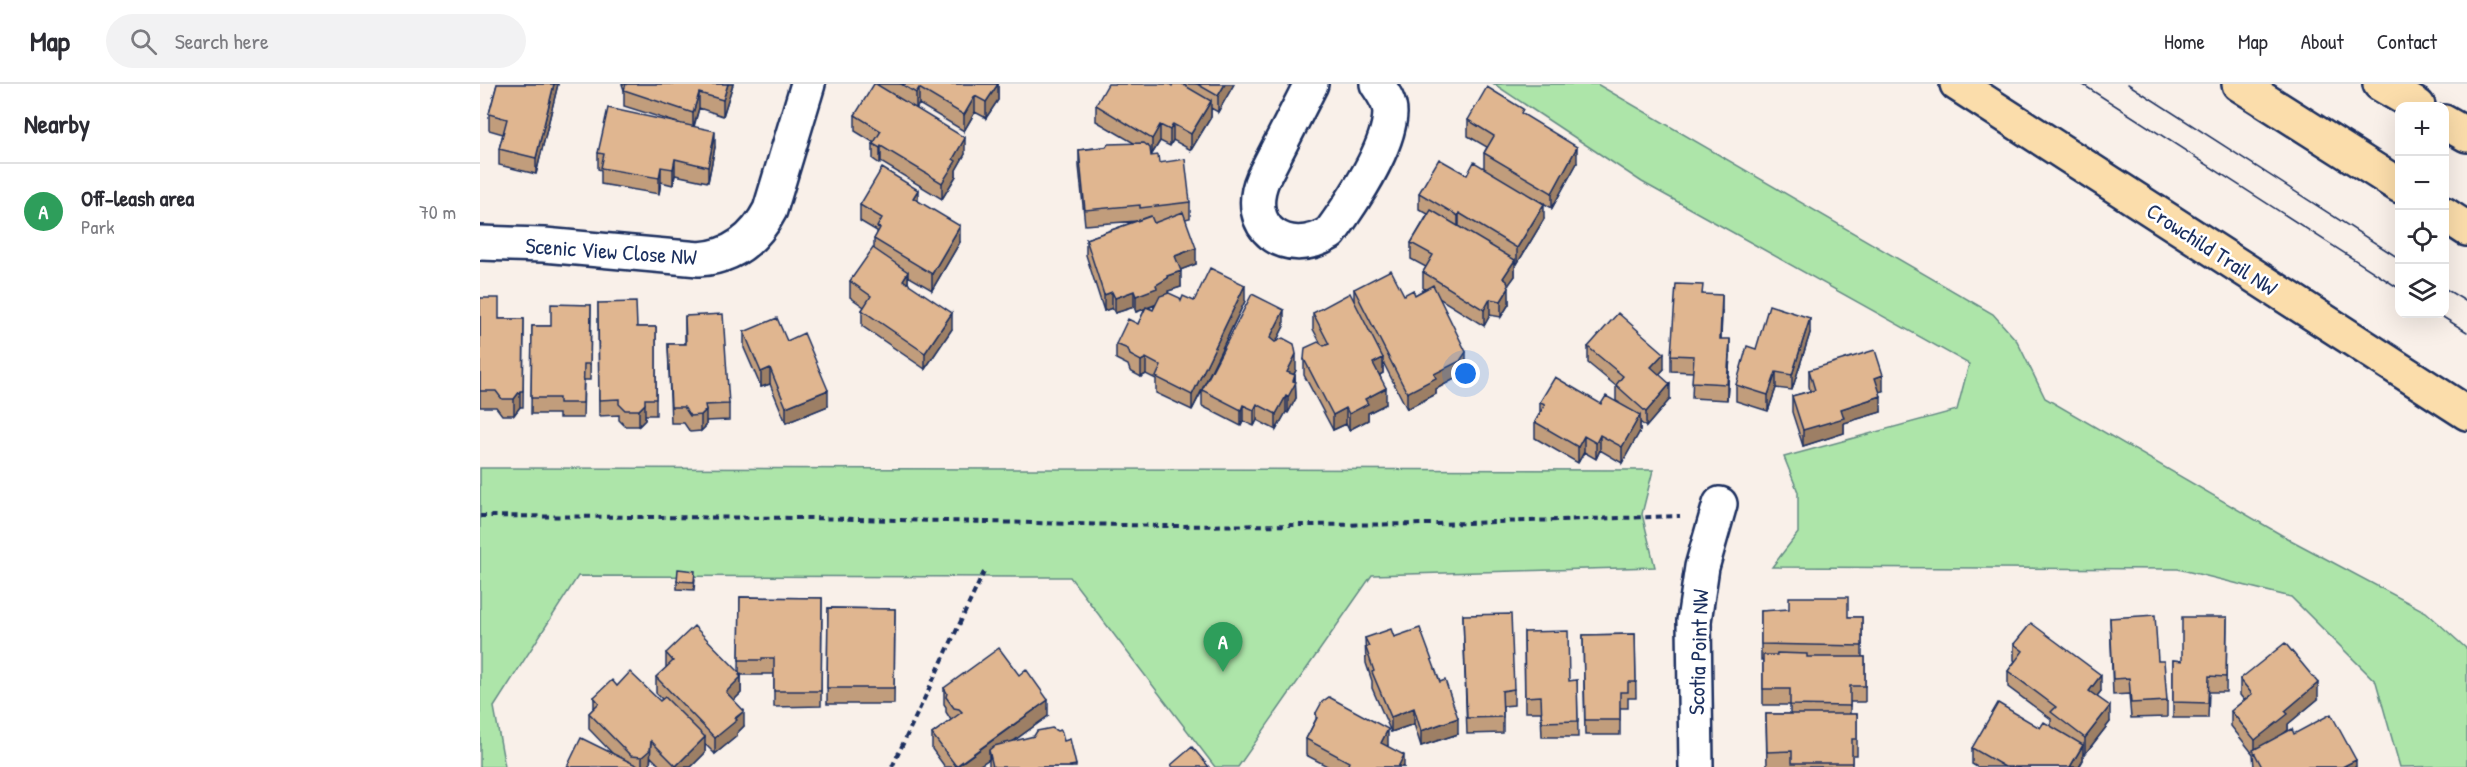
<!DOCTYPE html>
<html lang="en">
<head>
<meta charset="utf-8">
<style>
  :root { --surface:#fff; --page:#f2f2f3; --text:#2b2b33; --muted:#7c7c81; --line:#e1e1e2; --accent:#0b8043 }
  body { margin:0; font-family:"Patrick Hand",sans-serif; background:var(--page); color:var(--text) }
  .controls { position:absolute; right:18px; top:18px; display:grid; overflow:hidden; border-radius:12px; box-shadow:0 6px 24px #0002 }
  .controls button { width:54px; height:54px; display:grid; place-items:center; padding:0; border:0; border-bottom:2px solid var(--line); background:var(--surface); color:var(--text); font:30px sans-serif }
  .you { position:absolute; left:986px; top:290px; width:21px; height:21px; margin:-15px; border:4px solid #fff; border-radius:50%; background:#1a73e8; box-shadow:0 0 0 9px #1a73e833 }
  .badge { display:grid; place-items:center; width:39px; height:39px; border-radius:50%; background:var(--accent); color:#fff; font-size:20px; font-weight:700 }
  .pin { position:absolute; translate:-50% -50px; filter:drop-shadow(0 2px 3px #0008) }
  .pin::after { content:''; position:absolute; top:32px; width:21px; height:18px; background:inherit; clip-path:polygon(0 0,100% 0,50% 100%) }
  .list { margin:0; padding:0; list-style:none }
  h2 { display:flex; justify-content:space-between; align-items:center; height:78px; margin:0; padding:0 24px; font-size:26px }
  h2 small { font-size:20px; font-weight:400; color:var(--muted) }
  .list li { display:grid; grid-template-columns:39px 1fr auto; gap:18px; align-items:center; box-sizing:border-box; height:96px; padding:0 24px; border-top:2px solid var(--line) }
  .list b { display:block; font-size:22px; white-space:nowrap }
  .list p { margin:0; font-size:20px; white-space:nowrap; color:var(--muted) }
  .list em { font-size:20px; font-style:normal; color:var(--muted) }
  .icon { flex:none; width:33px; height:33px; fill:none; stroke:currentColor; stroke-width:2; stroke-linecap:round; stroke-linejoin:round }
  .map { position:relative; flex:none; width:1987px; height:683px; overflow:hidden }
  header { display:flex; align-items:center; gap:36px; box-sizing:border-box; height:84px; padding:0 30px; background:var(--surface); border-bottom:2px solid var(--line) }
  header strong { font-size:28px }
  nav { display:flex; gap:33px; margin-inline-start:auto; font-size:21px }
  .search { width:420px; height:54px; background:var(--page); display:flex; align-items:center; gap:15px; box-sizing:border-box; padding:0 21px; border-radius:33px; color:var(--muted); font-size:22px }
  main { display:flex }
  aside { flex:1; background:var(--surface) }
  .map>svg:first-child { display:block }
  .green { fill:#ade5a9; stroke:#648a84; stroke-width:1.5 }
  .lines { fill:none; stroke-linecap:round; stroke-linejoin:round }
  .street-casing { stroke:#1b2f5e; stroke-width:38 }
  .highway-casing { stroke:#1b2f5e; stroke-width:38 }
  .path { stroke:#1b2f5e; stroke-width:4; stroke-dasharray:6 4.5; stroke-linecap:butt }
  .street { stroke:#fff; stroke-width:33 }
  .highway { stroke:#fbddab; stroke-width:33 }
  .tram { stroke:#1b2f5e; stroke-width:1.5 }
  .wall { fill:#c19d7c; stroke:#1b2f5e; stroke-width:1.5; fill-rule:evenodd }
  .shaded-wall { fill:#9d7f65; stroke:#1b2f5e; stroke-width:1.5 }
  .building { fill:#e0b690; stroke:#1b2f5e; stroke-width:1.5 }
  .labels { text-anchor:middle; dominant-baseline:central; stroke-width:5; stroke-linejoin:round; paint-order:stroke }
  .street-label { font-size:22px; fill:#1b2f5e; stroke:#fff }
</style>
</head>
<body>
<header>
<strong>Map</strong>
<div class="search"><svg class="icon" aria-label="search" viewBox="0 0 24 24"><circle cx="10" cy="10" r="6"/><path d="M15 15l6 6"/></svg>Search here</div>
<nav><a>Home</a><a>Map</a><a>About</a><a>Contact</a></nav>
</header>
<main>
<aside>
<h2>Nearby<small></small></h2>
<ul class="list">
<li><span class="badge" style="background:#2e9e5b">A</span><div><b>Off-leash area</b><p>Park</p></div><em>70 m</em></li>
</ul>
</aside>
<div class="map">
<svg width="1987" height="683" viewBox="0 0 1987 683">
  <rect width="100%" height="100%" fill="#f9f0e9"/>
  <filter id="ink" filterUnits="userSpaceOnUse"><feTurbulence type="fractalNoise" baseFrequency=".0167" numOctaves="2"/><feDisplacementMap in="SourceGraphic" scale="12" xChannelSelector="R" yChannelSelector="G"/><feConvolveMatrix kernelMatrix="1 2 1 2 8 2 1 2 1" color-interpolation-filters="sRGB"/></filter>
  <g filter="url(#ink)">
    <path class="green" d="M1014 0H1117L1513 230 1537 257 1565 314 1805 453 1946 528 1987 565V682L1920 683 1896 598 1811 513 1698 485 1292 483 1318 449V408L1304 373 1477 326 1489 280 1162 98Z
      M0 384 1173 386 1162 430 1175 483 892 491 758 683H735L590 493 98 492 14 623 25 683H0Z"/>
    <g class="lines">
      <g class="street-casing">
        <path id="street" d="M831 0 783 94C762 143 806 176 850 149 871 120 909 65 910 29 910 18 903 9 897 0
          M0 159 64 161 219 175C252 173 275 155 290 126L328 0
          M1216 683 1214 537 1222 483 1240 420"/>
      </g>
      <g class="highway-casing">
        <path id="highway" d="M1477 0 1987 329
          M1759 0 1920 102
          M1900 0 1938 22
          M1964 38 1987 51
          M1964 130 1987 145"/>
      </g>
      <path class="path" d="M0 432 329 434 687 442 956 440 1200 432
        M412 683 504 488"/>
      <use href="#street" class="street"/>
      <use href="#highway" class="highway"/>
      <path class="tram" d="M1602 0 1920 205
        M1648 0 1920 175
        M1964 204 1987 218
        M1958 230 1987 248"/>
    </g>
    <path class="wall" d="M17 0H78L56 90 19 81V65L23 50 9 46V30Z
      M142 0H253L243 32 219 24 214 43 235 63 228 98 195 91 193 101 181 98 179 110 121 100V86L118 85V69L198 39 144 22V6Z
      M398 0H518V16L506 34 495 28 484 47 439 20 436 24 485 70 476 86V92L462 115 401 78 400 80 393 75V58L375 47V31L398 1Z
      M703 0H754L738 28 731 24V33L711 66 693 56 690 62 680 57 672 70 671 69V72L679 79 710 118V134L705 135 716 180 700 186 701 203 688 207V209L701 217H765L723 304 804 242 796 258 816 286 814 291H815L816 314 808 329 806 328 796 346 777 336 774 342 763 337 761 342 722 322V307L712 326 676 309V295L666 290 661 293 650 287 648 281 636 275V260L658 240 665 225 656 228 654 223 635 229 632 224 624 227 606 171V155L657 137 605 141 599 82V66L654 59 616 37V21ZM675 221 673 226 668 224Z
      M1043 31 1097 79 1072 124 1052 113 1064 135 1037 180 1035 178V192L1028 201 1029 220 1021 233 1010 231 1004 242 959 214 986 284 980 292 956 305V310L927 325 903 278V289L900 291 906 320 888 329V336L869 346 866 340 853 346 824 291V275L841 260 833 245V229L874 217V205L924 211H935L945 205 943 204V188L946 183 931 175V159L948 130 939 125V109L1004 84V69L1007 63 988 52V36Z
      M438 117 480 158 452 206 428 192V200L472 245 445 285 382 242V226L384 223 370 213V197L394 165V155L397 150V147L380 137V121Z
      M1223 210 1242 227 1241 255 1250 271 1247 316 1212 314 1213 288 1191 287V271Z
      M0 214 19 235H44L43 323H40L34 331H22L16 323H0Z
      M118 219 157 243H176V331H165V336L159 342H145L139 336V331L119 332Z
      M111 221 110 296H104L103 334H79V330H51L52 242H71Z
      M205 232 249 320V336L226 337V342L221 347 210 348 204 339H191L188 260H205Z
      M264 248 307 257 348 322 306 339 290 300 281 303 264 264Z
      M1330 249 1312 306 1296 304 1288 327 1256 317V301L1276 265Z
      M1108 263 1184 285 1179 290 1190 315 1166 343 1160 338V347L1142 379 1120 366 1116 375 1104 368 1098 379 1055 354V338L1060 329V318L1121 320 1138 318 1136 317V302L1108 279Z
      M1329 286 1403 307 1399 308 1401 328 1364 339V349L1323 362 1312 328V312L1330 307 1329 302Z
      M215 495 214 506 197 505V497Z
      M260 513 342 514 341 622 294 623V590H282V591H261V609L254 616 264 642 257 649V652L235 670 225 660V669L211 683H181L171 673 170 682 169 683H87L133 670 109 645V629L114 624V613L137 602 180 617 182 615 176 609V593L186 584V569L259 588Z
      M348 524 415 525 414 620H347Z
      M1281 527 1368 533H1382V573H1385V618H1370V630H1377V671H1372V683H1287L1286 630H1310V621H1283V576H1281Z
      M983 531 1034 605V621L1023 622V649L987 650Z
      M1747 533 1746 608H1729L1728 634H1693V576L1702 577Z
      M1630 534 1678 577 1687 617V633L1651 634 1649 610 1633 611Z
      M1044 548 1089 597 1097 596 1098 653H1062L1061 628H1045Z
      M1155 550 1156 614H1148V624H1140V651H1105L1103 551Z
      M914 553 978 650 941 662 934 640 911 648 892 604V597L886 579 885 554Z
      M1534 560 1621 607 1617 612 1630 638 1605 670 1603 669V676L1599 683H1497L1492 680V664L1560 644 1571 642V635L1528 603V587L1535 577 1534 576Z
      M1760 595 1838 615 1808 640V646L1802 651 1814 650 1876 683H1774L1773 670 1751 642V627L1764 616 1760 611Z
      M464 604 568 632 533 657H584L596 681V683H509V675L497 683H465L452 665V650L471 636 466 628V623L464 620Z
      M836 629 908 661 907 663 924 683H849L826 671V655L836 635Z"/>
    <path class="shaded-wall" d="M74 0H78L56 90V74Z
      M248 0H253L243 32V16Z
      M518 0V16L506 34V18Z
      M745 0H754L738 28V12Z
      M439 4V20L436 25V9Z
      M219 9V24L213 44V29Z
      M495 12V28L484 47V31Z
      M731 17V33L711 66V50Z
      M693 40V56L690 62V46Z
      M680 41V57L672 70V55Z
      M235 47V63L228 98V83Z
      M485 54V70L476 86V92L462 115V99L473 75Z
      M401 62V78L400 80V64Z
      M1097 63V79L1072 124V109Z
      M195 75V91L193 101V85Z
      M181 83V98L179 110V94Z
      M438 106V121L433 114Z
      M1064 120V135L1037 180V164Z
      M979 129V145L978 148V132Z
      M480 142V158L452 206V190Z
      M716 164V180L695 188V172Z
      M1035 176V192L1023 209V194Z
      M701 187V203L688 207V210L677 220 656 228V212L676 201 687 192Z
      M428 188V204L423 196Z
      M765 201V217L712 326V311Z
      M1029 204V220L1021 233V217Z
      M654 207V223L635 229V214Z
      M632 208V224L624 227V211Z
      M1242 211V227L1240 271V255Z
      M1010 215V231L1004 242V226Z
      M804 226V242L790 270V254Z
      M472 229V245L445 285V269Z
      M1330 234V249L1312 306V291Z
      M1250 255V271L1247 316V300Z
      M986 268V284L980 292 956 305V310L927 325V309Z
      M1184 269V285L1171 299V283Z
      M816 270V286L807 303V288Z
      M666 274V290L661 293V277Z
      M903 274V289L893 295V279Z
      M290 284V300L281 303V288Z
      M1296 288V304L1288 327V311Z
      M815 291 816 314 808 329V313Z
      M1403 291V307L1395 309V294Z
      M1190 300V315L1166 343V328Z
      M906 304V320L888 329V336L869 346V330L885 315Z
      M348 306V322L306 339V323Z
      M40 307V323L34 331V315Z
      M806 312V328L796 346V330Z
      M1401 312V328L1364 339V349L1323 362V346L1361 325Z
      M165 320V336L159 342V326Z
      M777 320V336L774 342V326Z
      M763 321V337L761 342V326Z
      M866 324V340L853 346V331Z
      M226 326V342L221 347V331Z
      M1160 331V347L1142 379V363Z
      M1120 351V366L1116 375V359Z
      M1104 352V368L1098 379V363Z
      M261 590V609L246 624V608Z
      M1621 591V607L1609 622V607Z
      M1838 599V615L1808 640V646L1776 671 1775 669V656L1805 627Z
      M568 616V632L510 674 509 666V675L497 683H476Z
      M1630 622V638L1605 670V654Z
      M934 624V640L911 648V633Z
      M264 627V642L257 649V652L235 670V654Z
      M978 634V650L941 662V647Z
      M908 645V661L901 675V659Z
      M225 653V669L211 683H196V682Z
      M171 657 170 682 169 683H162V673Z
      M1603 661V676L1599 683H1590Z
      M924 671V683H918Z
      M1876 676V683H1862Z"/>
    <path class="building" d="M17 0H74L56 74 19 65 27 35 9 30Z
      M146 0H248L243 16 219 9 213 29 144 6Z
      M394 0H396L485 54 473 75 476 77 462 99 401 62 400 64 393 60 401 47 375 31Z
      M421 0H518L506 18 495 12 484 31 439 4 436 9Z
      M628 0H689L692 2 693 0H702L731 17 711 50 693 40 690 46 680 41 672 55 616 21Z
      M717 0H745L738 12Z
      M1007 3 1043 25 1041 29 1097 63 1072 109 1004 69 1014 52 988 36Z
      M128 24 235 47 228 83 195 75 193 85 181 83 179 94 121 84 124 70 118 69Z
      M664 59 670 64 671 72 678 71 679 79 705 75 710 118 660 124V121L605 126 599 66 626 63 628 60Z
      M959 75 987 91 994 78 1064 120 1037 164 979 129 978 132 939 109Z
      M402 84 438 106 433 114 480 142 452 190 394 155 400 144 397 143 402 134 380 121Z
      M951 126 1035 176 1023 194 1027 197 1029 204 1021 217 1010 215 1004 226 943 188 953 171 931 159Z
      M703 128 716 164 695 172 701 187 687 192 688 194 676 201 677 204 656 212 654 207 635 214 632 208 624 211 606 155 671 132 674 139Z
      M393 164 428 188 423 196 472 229 445 269 382 226 391 212 370 197Z
      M730 184 765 201 712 311 676 293 681 282 666 274 661 277 650 271 648 265 636 260 648 235 658 240 666 223 673 226 680 212 689 209 700 214 701 217 703 212 714 217Z
      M911 186 924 211 933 206 935 211 953 201 986 268 980 277 954 290 956 294 927 309 874 205Z
      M1196 200 1223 201 1222 210 1242 211 1240 255H1250L1247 300 1212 298 1214 272 1191 271Z
      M870 209 903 274 893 279 906 304 885 315 888 320 869 330 866 324 853 331 824 275 825 264 838 258 844 262 849 260 833 229Z
      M772 210 804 226 790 254 795 258 803 254 814 260 816 270 807 288 815 291 813 297 816 298 808 313 806 312 796 330 777 320 774 326 763 321 761 326 722 306Z
      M0 214H19V235H44L43 307H40L34 315H22L16 307H0Z
      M156 218 157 243H176V315H165V320L159 326H145L139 320V315L119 316 118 219Z
      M71 220 111 221 110 280H104L103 319H79V314H51L52 242H71Z
      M1289 221 1330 234 1312 291 1296 288 1288 311 1256 301 1267 262 1276 265Z
      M1138 229 1184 269 1171 283 1190 300 1166 328 1136 301 1143 292 1108 263Z
      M243 230 249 320 225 321 226 326 221 331 210 332 204 323H191L188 260H206L205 232Z
      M297 234 307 257 324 249 348 306 306 323 290 284 281 288 264 248Z
      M1395 266 1403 291 1395 294 1401 312 1361 325 1364 334 1323 346 1312 312 1335 306 1329 286Z
      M1075 293 1121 320 1126 312 1160 331 1142 363 1120 351 1116 359 1104 352 1098 363 1055 338 1065 320 1060 318Z
      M198 485 215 487 214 498 197 497Z
      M260 513 342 514 341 607H294V574H282V576H259Z
      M1309 513H1368V533H1382V562L1281 560V527L1309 525Z
      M348 524 415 525 414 604H347Z
      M1031 530 1034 605 1022 607 1023 633 987 634 983 531Z
      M1675 531 1678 577H1684L1687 617 1651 619 1649 594 1633 595 1630 534Z
      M1702 533H1747L1746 593 1729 592 1728 619 1693 618V576L1702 577Z
      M1551 539 1621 591 1609 607 1630 622 1605 654 1571 628 1576 623 1528 587 1543 567 1534 560Z
      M214 542 261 590 259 591 261 593 246 608 264 627 255 634 257 636 235 654 176 593 193 577 186 569Z
      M940 544 960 598 965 596 978 634 941 647 934 624 911 633 892 588 894 587 886 564 889 562 885 554 911 545 914 553Z
      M1088 547 1089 597 1097 596 1098 637 1062 638 1061 612 1045 613 1044 548Z
      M1155 550 1156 598H1148V608H1140V636H1105L1103 551Z
      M1805 559 1838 599 1805 627 1808 630 1775 656 1751 627 1772 610 1760 595Z
      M519 564 539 591 546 585 568 616 476 682 452 650 482 628 479 625 474 624 466 613 467 609 464 604Z
      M1297 569 1327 570V573H1385V602H1370V622L1310 621V605H1283V571H1297Z
      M150 588 180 617 185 613 225 653 196 682 171 657 170 666 162 673 151 672 109 629 119 619 114 613 132 596 137 602Z
      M849 613 908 645 901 659 924 671 918 683H867L869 678 826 655 837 634 836 629 842 618Z
      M1518 619 1560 644 1564 638 1603 661 1590 683H1525L1492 664Z
      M1286 630H1377V655H1372V679H1312V667L1287 668Z
      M1851 630 1876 676 1862 683H1782L1773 666 1812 645 1814 650Z
      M572 644 577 647 581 646 584 657 590 655 596 681 590 682 591 683H513L509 666 514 662 554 652 557 647Z
      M101 654 160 683H87Z
      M712 663 729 683H693L691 681Z"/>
  </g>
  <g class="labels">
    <g class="street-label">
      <text transform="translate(1732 165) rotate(33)">Crowchild Trail NW</text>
      <text transform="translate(131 167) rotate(4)">Scenic View Close NW</text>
      <text transform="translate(1218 568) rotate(-88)">Scotia Point NW</text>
    </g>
  </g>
</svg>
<div class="controls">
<button>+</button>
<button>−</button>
<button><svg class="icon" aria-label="locate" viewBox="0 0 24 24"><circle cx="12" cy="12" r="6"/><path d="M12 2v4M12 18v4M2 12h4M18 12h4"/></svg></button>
<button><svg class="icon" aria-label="layers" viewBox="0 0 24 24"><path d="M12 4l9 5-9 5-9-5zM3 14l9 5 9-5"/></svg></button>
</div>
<div class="you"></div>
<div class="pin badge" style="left:743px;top:588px;background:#2e9e5b">A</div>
</div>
</main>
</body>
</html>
